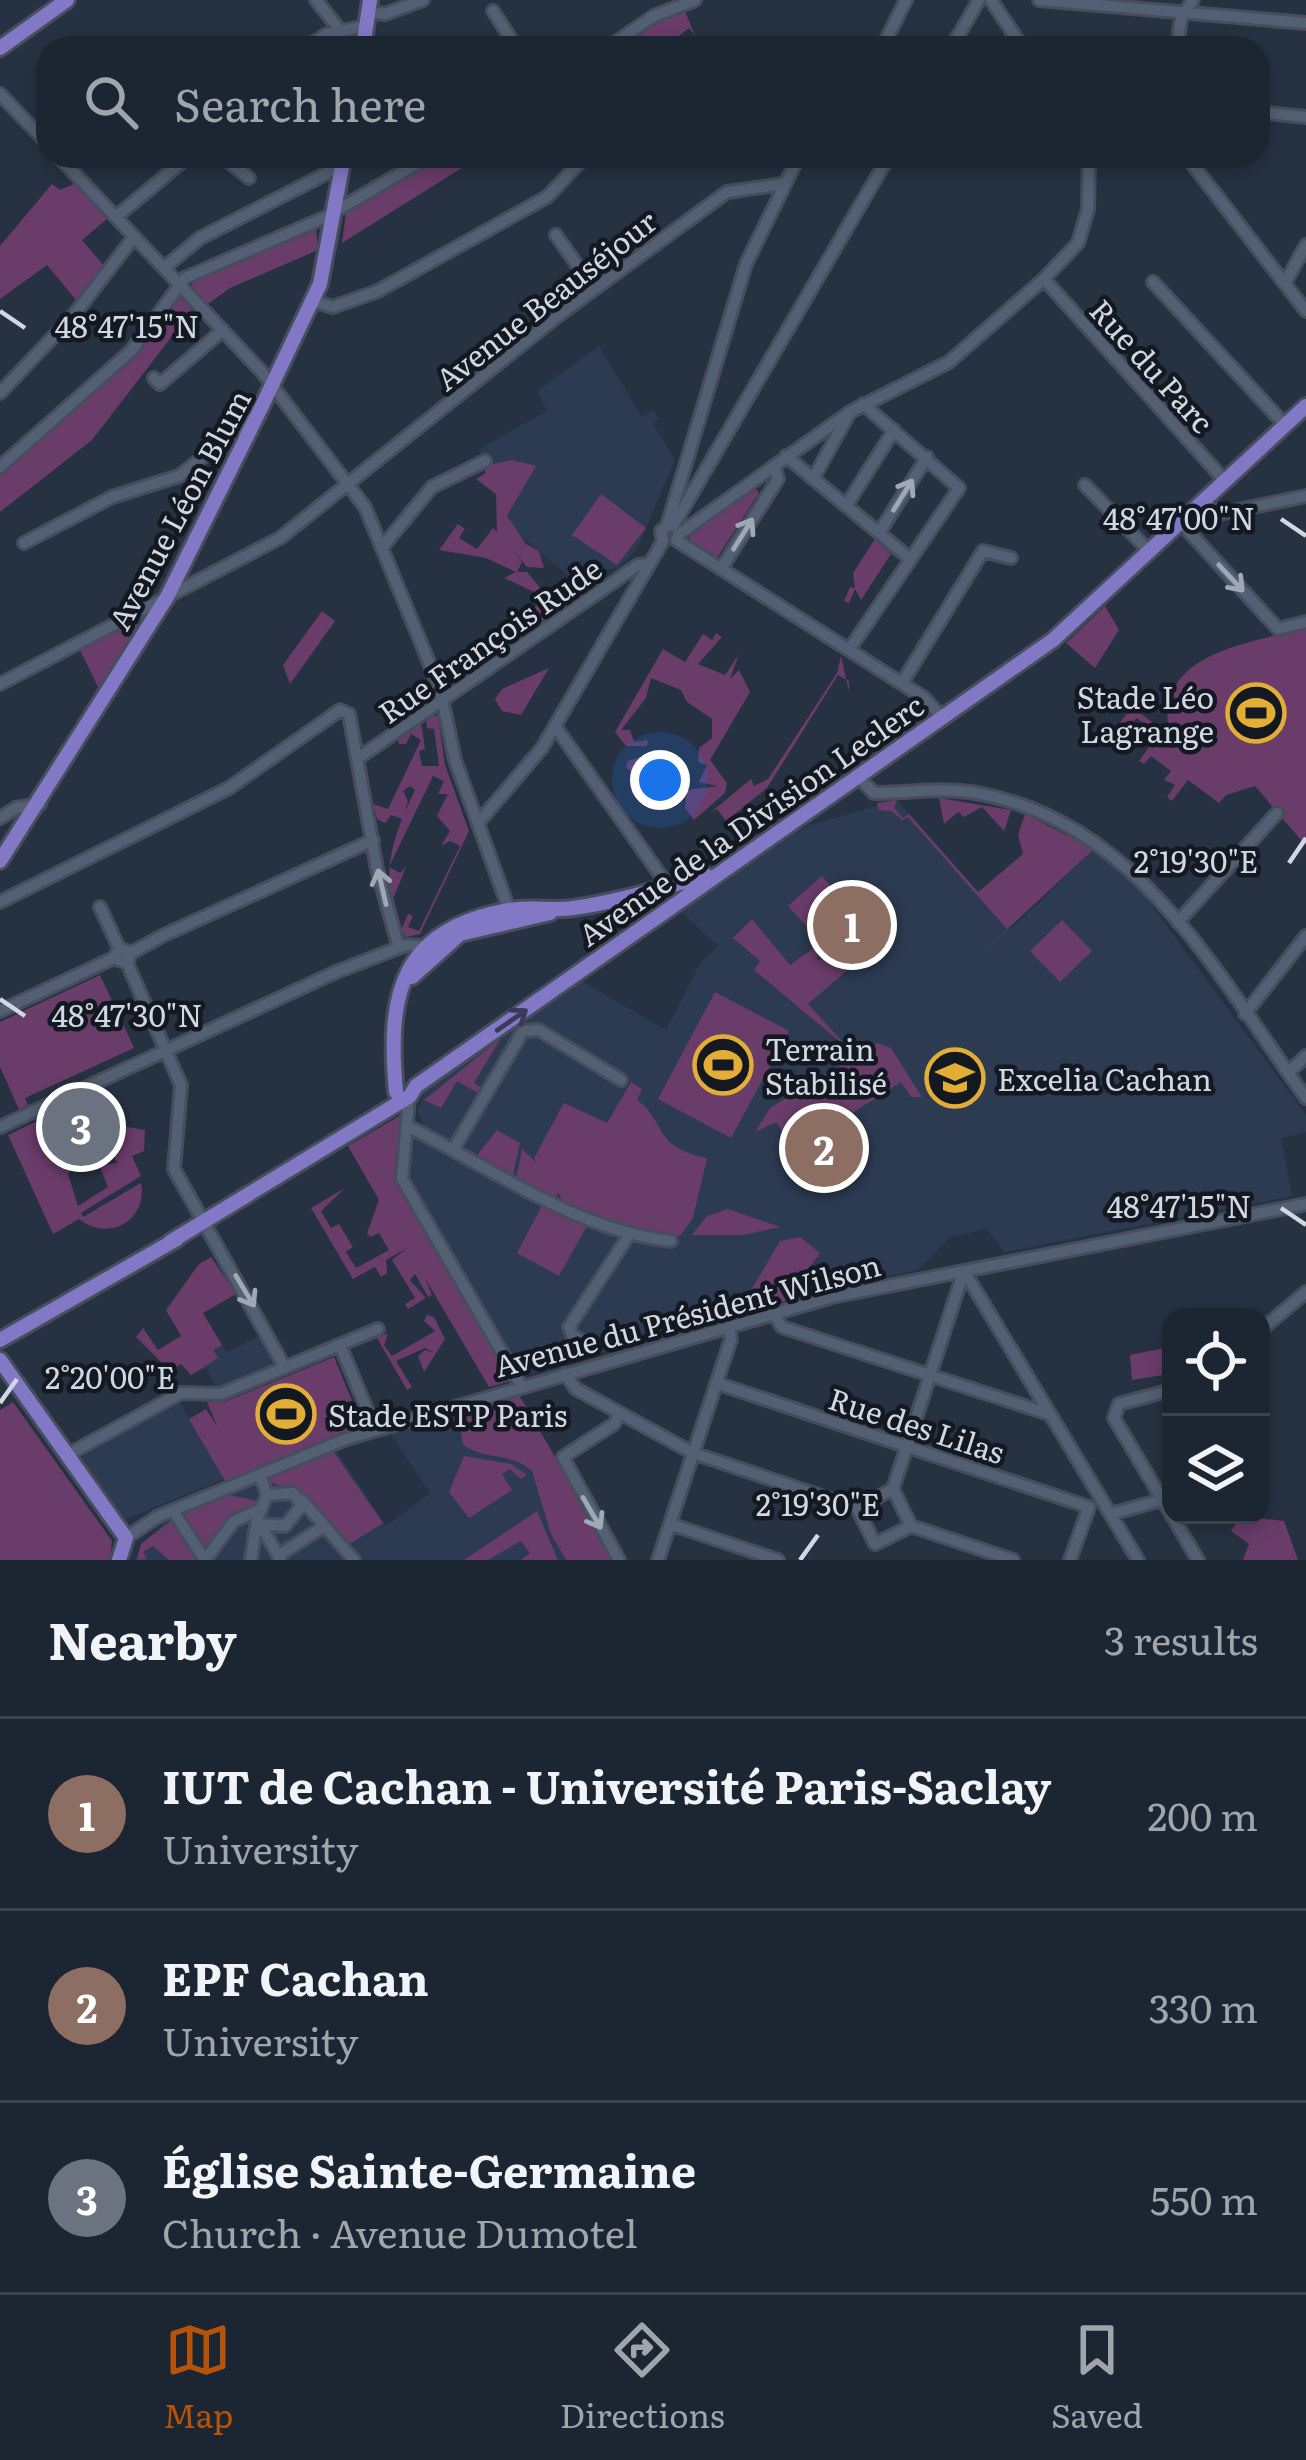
<!DOCTYPE html>
<html lang="en">
<head>
<meta charset="utf-8">
<style>
  :root { --surface:#1c2532; --page:#252d3a; --text:#f1f3f6; --muted:#a0a5ac; --line:#3a424d; --accent:#b45309 }
  body { margin:0; font-family:Literata,serif; background:var(--page); color:var(--text) }
  .controls { position:absolute; right:36px; bottom:36px; display:grid; overflow:hidden; border-radius:24px; box-shadow:0 6px 18px #0003 }
  .controls button { width:108px; height:108px; display:grid; place-items:center; padding:0; border:0; border-bottom:3px solid var(--line); background:var(--surface); color:var(--text); font:60px sans-serif }
  .you { position:absolute; left:660px; top:780px; width:42px; height:42px; margin:-30px; border:9px solid #fff; border-radius:50%; background:#1a73e8; box-shadow:0 0 0 18px #1a73e833 }
  .badge { display:grid; place-items:center; width:78px; height:78px; border-radius:50%; background:var(--accent); color:#fff; font-size:39px; font-weight:700 }
  .pin { position:absolute; translate:-50% -50%; border:6px solid #fff; box-shadow:0 3px 12px #0006 }
  .list { margin:0; padding:0; list-style:none }
  h2 { display:flex; justify-content:space-between; align-items:center; height:156px; margin:0; padding:0 48px; font-size:51px }
  h2 small { font-size:39px; font-weight:400; color:var(--muted) }
  .list li { display:grid; grid-template-columns:78px 1fr auto; gap:36px; align-items:center; box-sizing:border-box; height:192px; padding:0 48px; border-top:3px solid var(--line) }
  .list b { display:block; font-size:45px; white-space:nowrap }
  .list p { margin:0; font-size:39px; white-space:nowrap; color:var(--muted) }
  .list em { font-size:39px; font-style:normal; color:var(--muted) }
  .icon { flex:none; width:66px; height:66px; fill:none; stroke:currentColor; stroke-width:2; stroke-linecap:round; stroke-linejoin:round }
  .map { position:relative; flex:none; width:1306px; height:1560px; overflow:hidden }
  .search { position:absolute; background:var(--surface); box-shadow:0 6px 18px #0003; left:36px; right:36px; top:36px; height:132px; display:flex; align-items:center; gap:30px; box-sizing:border-box; padding:0 42px; border-radius:36px; color:var(--muted); font-size:45px }
  .sheet { height:732px; background:var(--surface) }
  nav { display:flex; justify-content:space-around; align-items:center; box-sizing:border-box; height:168px; border-top:3px solid var(--line); background:var(--surface); font-size:33px; color:var(--muted) }
  nav a { display:grid; justify-items:center; gap:6px }
  nav .on { color:var(--accent) }
  .map>svg:first-child { display:block }
  .built { fill:#2c3b52 }
  .green { fill:#6a3c6a }
  .lines { fill:none; stroke-linecap:round; stroke-linejoin:round }
  .minor-casing { stroke:#454e5c; stroke-width:16 }
  .major-casing { stroke:#454e5c; stroke-width:20 }
  .minor { stroke:#535f72; stroke-width:10 }
  .major { stroke:#8378c5; stroke-width:14 }
  .oneway { stroke:#9fa8b6 }
  .oneway2 { stroke:#3b3a5a }
  .ticks { fill:none; stroke:#d1d8e3; stroke-width:4.5 }
  .labels { text-anchor:middle; dominant-baseline:central; stroke-width:9; stroke-linejoin:round; paint-order:stroke }
  .street-label { font-size:30px; fill:#d1d8e3; stroke:#141921 }
  .poi-label { font-size:30px; fill:#d1d8e3; stroke:#141921; text-anchor:start }
  .ticks-label { font-size:30px; text-anchor:middle; fill:#d1d8e3; stroke:#141921; stroke-width:9; stroke-linejoin:round; paint-order:stroke }
</style>
</head>
<body>
<div class="map">
<svg width="1306" height="1560" viewBox="0 0 1306 1560">
  <rect width="100%" height="100%" fill="#263142"/>
  <path class="built" d="M599 346 642 417 653 410 659 419 653 424 675 460 637 549 618 568 595 571 582 587 511 528 479 449 547 411 537 391Z
    M897 800 1011 929 1094 849 1136 884 1306 1115V1132L1281 1138 1292 1196 1004 1252 987 1229 950 1237 918 1270 809 1294 598 1354 579 1344 568 1363 524 1376 407 1175 409 1148 423 1122 417 1112 425 1091 580 980 666 1030 701 962 718 946 679 910 807 826Z
    M263 1334 273 1365 223 1386 215 1387 207 1368 191 1375 181 1364 222 1345 227 1352Z
    M501 1401 594 1560H135L141 1544 165 1522 336 1450 386 1526 430 1493 390 1433 451 1420 458 1413Z
    M180 1402 224 1479 124 1520 81 1457Z"/>
  <path class="green" d="M685 11 695 36 689 28 664 48H617L659 20Z
    M440 156H481L342 243 346 213Z
    M52 184 60 190 74 184 107 219 82 240 104 266 77 301 47 265 0 299V246Z
    M316 227 318 250 230 288 208 304 192 286V280Z
    M177 295 193 309 92 440 0 512V474L134 354Z
    M512 460 536 466 507 516 526 544 539 551 544 568 527 567 512 549 522 562 517 572H527L546 595 549 616 542 621 531 613 543 596 504 578 516 572 486 558 439 550 458 524 465 529 459 538 477 549 493 528 497 532 496 494 476 479 486 473 483 466Z
    M755 488 759 493 717 558 690 542 689 534Z
    M601 494 646 528 617 565 572 535Z
    M875 539 891 554 861 600 855 589 849 603 844 601 850 587 855 588 853 573Z
    M1105 606 1119 630 1095 668 1066 643Z
    M322 611 335 621 290 684 283 665Z
    M133 622 138 625 99 689 80 650Z
    M1306 628V846L1255 786 1226 795 1219 803 1188 780 1172 801 1167 797 1175 785 1164 780 1171 771 1151 756 1144 764 1139 761 1152 743 1146 737 1151 729 1137 718 1121 733 1106 723 1118 725 1132 707 1164 731 1161 736 1172 749C1146 654 1238 646 1306 628Z
    M716 633 722 637 698 664 725 675 739 654 730 679 739 670 750 692 710 760 727 783 725 793 694 820 685 808 687 790 717 786 699 782 707 765 698 762 699 748 712 738V719L687 702 681 690 651 678 646 698 621 730H630L634 742 648 740 647 746H626L615 732 663 649 685 662 703 634 712 640Z
    M841 656 849 692V681L838 675 767 788 726 821 717 809 710 813 751 779 754 786 768 779 837 673Z
    M549 668 521 715 502 711 495 699 502 689Z
    M432 715 438 716 445 765 469 831 420 934 406 937 401 930 408 914 413 916 408 927 419 931 460 846 450 841 441 846 450 831 437 816 448 794H438L444 781 433 776 389 867 400 873 406 867 392 901C383 862 397 828 415 790L410 786 403 791 408 801 403 819 391 815 385 823 377 819 373 804 388 809 421 740 411 734 406 744H399L398 738 421 722 425 749 419 751 422 766H439L434 729 427 728 426 718Z
    M640 757 668 778 659 799 626 767 628 761Z
    M939 798 1011 810 1004 831 982 807 964 817 958 812 944 824Z
    M897 800 894 808 903 818 909 814 978 892 1023 854 1018 835 1025 814 1094 849 934 997 1007 929 908 817 903 820 891 811 879 810 877 803Z
    M822 876 840 897 831 898 835 902 807 927 788 906Z
    M752 919 790 965 818 945 817 960 838 956 839 944 867 938 870 942 846 949 872 943 882 955 872 963 864 956 808 1004 851 1051 754 970 760 961 733 938Z
    M1062 920 1092 951 1060 982 1030 951Z
    M100 975 134 1048 25 1098 28 1105 19 1109 0 1067V1022Z
    M715 992 789 1031 731 1138 658 1099Z
    M501 1038 474 1083 481 1088 478 1093 457 1081 441 1108 424 1100Z
    M877 1043 891 1048 922 1097H911L901 1082 794 1150 776 1122 755 1132 770 1108Z
    M631 1082 642 1089 637 1100C667 1121 651 1147 707 1158L693 1218 680 1236 650 1233 564 1204 558 1192 555 1200 516 1179 522 1149 537 1163 534 1158 564 1103 607 1123Z
    M98 1089 115 1125 145 1130 144 1151 132 1156 141 1176 81 1213 83 1217 141 1183C148 1220 109 1243 79 1219L53 1234 8 1135 50 1115 54 1122 61 1119 78 1161 68 1174 78 1206 108 1187 99 1165 117 1163 111 1150 122 1138 107 1127 113 1124 99 1093 91 1092Z
    M401 1115 394 1180 511 1381 489 1387 425 1278 432 1295 428 1297 415 1274 410 1280 426 1298 408 1309 405 1304 415 1298 392 1260 407 1248 386 1260 387 1273 381 1277 375 1267 353 1279 311 1208 345 1188 321 1211 331 1228 339 1224 353 1247 346 1252 356 1268 389 1250 379 1233 370 1237 367 1233 379 1200 348 1146Z
    M497 1130 520 1143 512 1179 475 1158Z
    M543 1204 588 1224 559 1276 517 1253Z
    M728 1209 780 1227 744 1235H692L707 1216Z
    M800 1237 820 1253 797 1285 809 1294 736 1316 780 1241Z
    M211 1257 236 1294 203 1313 222 1345 213 1350 218 1358 191 1375 181 1364 170 1371 136 1337 143 1328 158 1350 181 1336 166 1310 199 1264Z
    M427 1315 434 1317 445 1339 424 1372 418 1356 425 1350 435 1353 425 1348 396 1361 412 1387 407 1390 377 1338 388 1333 384 1345 392 1356 435 1331 424 1321Z
    M1164 1348 1169 1374 1132 1380 1130 1355Z
    M334 1357 362 1425 225 1481 189 1419 206 1409 217 1426 207 1402H224Z
    M519 1395 615 1560H566L551 1534 532 1471C511 1452 484 1460 463 1445L458 1413Z
    M13 1402 112 1541 110 1560H0V1410Z
    M333 1451 383 1523 348 1545 302 1494 264 1480Z
    M464 1456 511 1464 527 1475 521 1479 510 1469 502 1474 512 1490 469 1518 449 1492Z
    M228 1495 258 1501 256 1506 206 1554 179 1516Z
    M537 1511 558 1560H521L530 1553 521 1541 488 1560H464Z
    M1226 1515 1284 1521 1298 1560H1243L1249 1544 1231 1531 1236 1523Z
    M175 1518 201 1560H169L153 1546 143 1552 147 1559 137 1560 141 1544Z"/>
  <g class="lines">
    <g class="minor-casing">
      <path id="minor" d="M316 0 339 29
        M991 0 1023 48
        M1039 0 1306 23
        M493 11 517 48
        M368 12 385 14 423 0
        M305 48 327 34 366 26
        M607 48 654 16 695 0
        M882 48 906 0
        M951 48 979 0
        M1177 48 1181 18 1193 0
        M0 94 48 144
        M1258 112 1306 117
        M58 156 262 372 365 507 440 689 455 760 510 912
        M222 156 249 178
        M1186 156 1306 311
        M116 217 189 156
        M556 235 591 285
        M164 268 200 238 343 165
        M1044 279 1226 482
        M1153 282 1286 426
        M1285 283 1306 245
        M313 301 333 307 378 291 547 197 586 156
        M154 378 160 384 223 330
        M0 393 73 316 134 237
        M786 456 908 557
        M0 467 131 351 185 278 324 218 430 156
        M813 479 850 412
        M1085 485 1150 552
        M1204 502 1219 514 1306 496
        M846 506 894 430
        M1181 523 1278 629 1306 622
        M673 526 889 156
        M879 533 927 457
        M678 535 850 412 949 362 1044 279 1078 243 1088 209 1089 156
        M676 540 923 697 941 716
        M24 543 112 497 179 476 258 414
        M384 545 432 487 485 461
        M721 569 778 479 774 466
        M849 650 959 488 863 404
        M902 683 983 551 1011 558
        M0 684 280 538 559 315 727 192 783 184
        M555 726 668 886
        M357 759 638 565 649 564
        M856 775 874 793C908 793 941 787 976 793 1138 821 1217 975 1306 1098
        M0 818 16 808 40 804
        M478 823 542 748 663 541 661 531 667 526 746 264 799 156
        M0 902 229 788 340 710 349 714 377 869 399 948
        M100 907 119 948
        M1178 922 1277 813
        M131 953 119 948 114 958 127 963 131 953 162 936 373 840
        M127 963 181 1085 174 1169 285 1368
        M0 1011 114 958
        M1245 1014 1306 936
        M1288 1073 1306 1056
        M409 1097 402 1179 522 1387
        M0 1127 336 972 406 945 424 946
        M409 1127C494 1169 575 1230 671 1241
        M453 1150 523 1031 539 1030 621 1080
        M964 1271 1138 1560
        M774 1314 782 1327 1049 1414
        M1261 1330 1306 1292
        M340 1345 375 1429
        M589 1349 592 1346 572 1335 569 1327 629 1235
        M565 1374 576 1389 693 1453 857 1508
        M716 1383 1089 1507
        M1171 1390 1119 1404 1114 1418 1198 1560
        M67 1455 181 1393 221 1394 378 1329
        M260 1474 267 1495 257 1519 281 1560
        M893 1489 964 1271
        M302 1500 354 1560
        M857 1508 893 1489 911 1526 875 1544
        M857 1508 875 1544
        M1111 1514 1161 1500
        M177 1517 205 1560
        M260 1524 285 1526 302 1505 293 1493 267 1495
        M670 1524 778 1560
        M911 1526 1013 1560
        M126 1538 157 1517 346 1439 832 1297 1306 1204
        M278 1556 324 1526
        M205 1560 234 1521 259 1510
        M251 1560 257 1519
        M619 1560 563 1457 614 1424 620 1413
        M658 1560 731 1339 729 1327
        M1070 1560 1089 1507"/>
    </g>
    <g class="major-casing">
      <path id="major" d="M0 48 67 0
        M363 48 370 0
        M0 861 167 597 261 408 320 284 344 156
        M412 977 460 934 550 913
        M396 1092C387 996 399 929 509 910 530 906 551 911 573 908 618 902 663 887 707 876
        M170 1242 410 1096 416 1086 1053 640 1306 406
        M0 1340 177 1239
        M0 1360 126 1538 119 1560"/>
    </g>
    <use href="#minor" class="minor"/>
    <use href="#major" class="major"/>
  </g>
  <defs><path id="oneway-shaft" d="M-6 0H5M1.5-3L5.5 0L1.5 3" fill="none" stroke-width="1.6" stroke-linecap="round" stroke-linejoin="round" transform="scale(3)"/></defs>
  <g class="oneway">
    <use href="#oneway-shaft" transform="translate(903 495) rotate(-58)"/>
    <use href="#oneway-shaft" transform="translate(743 534) rotate(-58)"/>
    <use href="#oneway-shaft" transform="translate(1231 578) rotate(47)"/>
    <use href="#oneway-shaft" transform="translate(382 887) rotate(-103)"/>
    <use href="#oneway-shaft" transform="translate(245 1291) rotate(59)"/>
    <use href="#oneway-shaft" transform="translate(592 1513) rotate(60)"/>
  </g>
  <use class="oneway2" href="#oneway-shaft" transform="translate(512 1020) rotate(-35)"/>
  <path class="ticks" d="M0 311 25 328M1281 519 1306 536M1289 863 1306 838M0 999 25 1016M1281 1208 1306 1225M0 1403 17 1379M800 1560 818 1535"/>
  <defs>
    <g id="stadium-ring" transform="scale(3)"><circle r="9.5" fill="#141921" stroke="#e3ae35" stroke-width="1.5"/><path d="M0-5a6.5 5 0 1 0 0 10a6.5 5 0 1 0 0-10ZM-3.5-1.8h7v3.6h-7Z" fill="#e3ae35"/></g>
    <g id="university-ring" transform="scale(3)"><circle r="9.5" fill="#141921" stroke="#e3ae35" stroke-width="1.5"/><path d="M0-5L7-2L0 1L-7-2ZM-4 1L0 2.5L4 1V4Q0 6-4 4Z" fill="#e3ae35"/></g>
  </defs>
  <g fill-rule="evenodd">
    <use href="#stadium-ring" x="1256" y="713"/>
    <use href="#stadium-ring" x="723" y="1065"/>
    <use href="#university-ring" x="955" y="1078"/>
    <use href="#stadium-ring" x="286" y="1414"/>
  </g>
  <g class="labels">
    <g class="street-label">
      <text transform="translate(545 299) rotate(-38)">Avenue Beauséjour</text>
      <text transform="translate(1153 365) rotate(48)">Rue du Parc</text>
      <text transform="translate(178 509) rotate(-62)">Avenue Léon Blum</text>
      <text transform="translate(489 639) rotate(-35)">Rue François Rude</text>
      <text transform="translate(750 819) rotate(-35)">Avenue de la Division Leclerc</text>
      <text transform="translate(687 1314) rotate(-15)">Avenue du Président Wilson</text>
      <text transform="translate(917 1424) rotate(18)">Rue des Lilas</text>
    </g>
    <g class="poi-label">
      <text x="1214" y="696" text-anchor="end">Stade Léo<tspan x="1214" dy="34">Lagrange</tspan></text>
      <text x="765" y="1048">Terrain<tspan x="765" dy="34">Stabilisé</tspan></text>
      <text x="997" y="1078">Excelia Cachan</text>
      <text x="328" y="1414">Stade ESTP Paris</text>
    </g>
  </g>
  <g class="ticks-label">
    <text x="127" y="338">48°47'15"N</text>
    <text x="1179" y="530">48°47'00"N</text>
    <text x="1196" y="873">2°19'30"E</text>
    <text x="127" y="1027">48°47'30"N</text>
    <text x="1179" y="1218">48°47'15"N</text>
    <text x="110" y="1389">2°20'00"E</text>
    <text x="818" y="1516">2°19'30"E</text>
  </g>
</svg>
<div class="controls">
<button><svg class="icon" aria-label="locate" viewBox="0 0 24 24"><circle cx="12" cy="12" r="6"/><path d="M12 2v4M12 18v4M2 12h4M18 12h4"/></svg></button>
<button><svg class="icon" aria-label="layers" viewBox="0 0 24 24"><path d="M12 4l9 5-9 5-9-5zM3 14l9 5 9-5"/></svg></button>
</div>
<div class="you"></div>
<div class="pin badge" style="left:852px;top:925px;background:#8d6e63">1</div>
<div class="pin badge" style="left:824px;top:1148px;background:#8d6e63">2</div>
<div class="pin badge" style="left:81px;top:1127px;background:#6b7280">3</div>
<div class="search"><svg class="icon" aria-label="search" viewBox="0 0 24 24"><circle cx="10" cy="10" r="6"/><path d="M15 15l6 6"/></svg>Search here</div>
</div>
<section class="sheet">
<h2>Nearby<small>3 results</small></h2>
<ul class="list">
<li><span class="badge" style="background:#8d6e63">1</span><div><b>IUT de Cachan - Université Paris-Saclay</b><p>University</p></div><em>200 m</em></li>
<li><span class="badge" style="background:#8d6e63">2</span><div><b>EPF Cachan</b><p>University</p></div><em>330 m</em></li>
<li><span class="badge" style="background:#6b7280">3</span><div><b>Église Sainte-Germaine</b><p>Church · Avenue Dumotel</p></div><em>550 m</em></li>
</ul>
</section>
<nav>
<a class="on"><svg class="icon" aria-label="map" viewBox="0 0 24 24"><path d="M3 6l6-2 6 2 6-2v14l-6 2-6-2-6 2zM9 4v14M15 6v14"/></svg>Map</a>
<a><svg class="icon" aria-label="directions" viewBox="0 0 24 24"><path d="M12 3l9 9-9 9-9-9zM9 14v-3h6M13 9l2 2-2 2"/></svg>Directions</a>
<a><svg class="icon" aria-label="saved" viewBox="0 0 24 24"><path d="M7 4h10v16l-5-4-5 4z"/></svg>Saved</a>
</nav>
</body>
</html>
